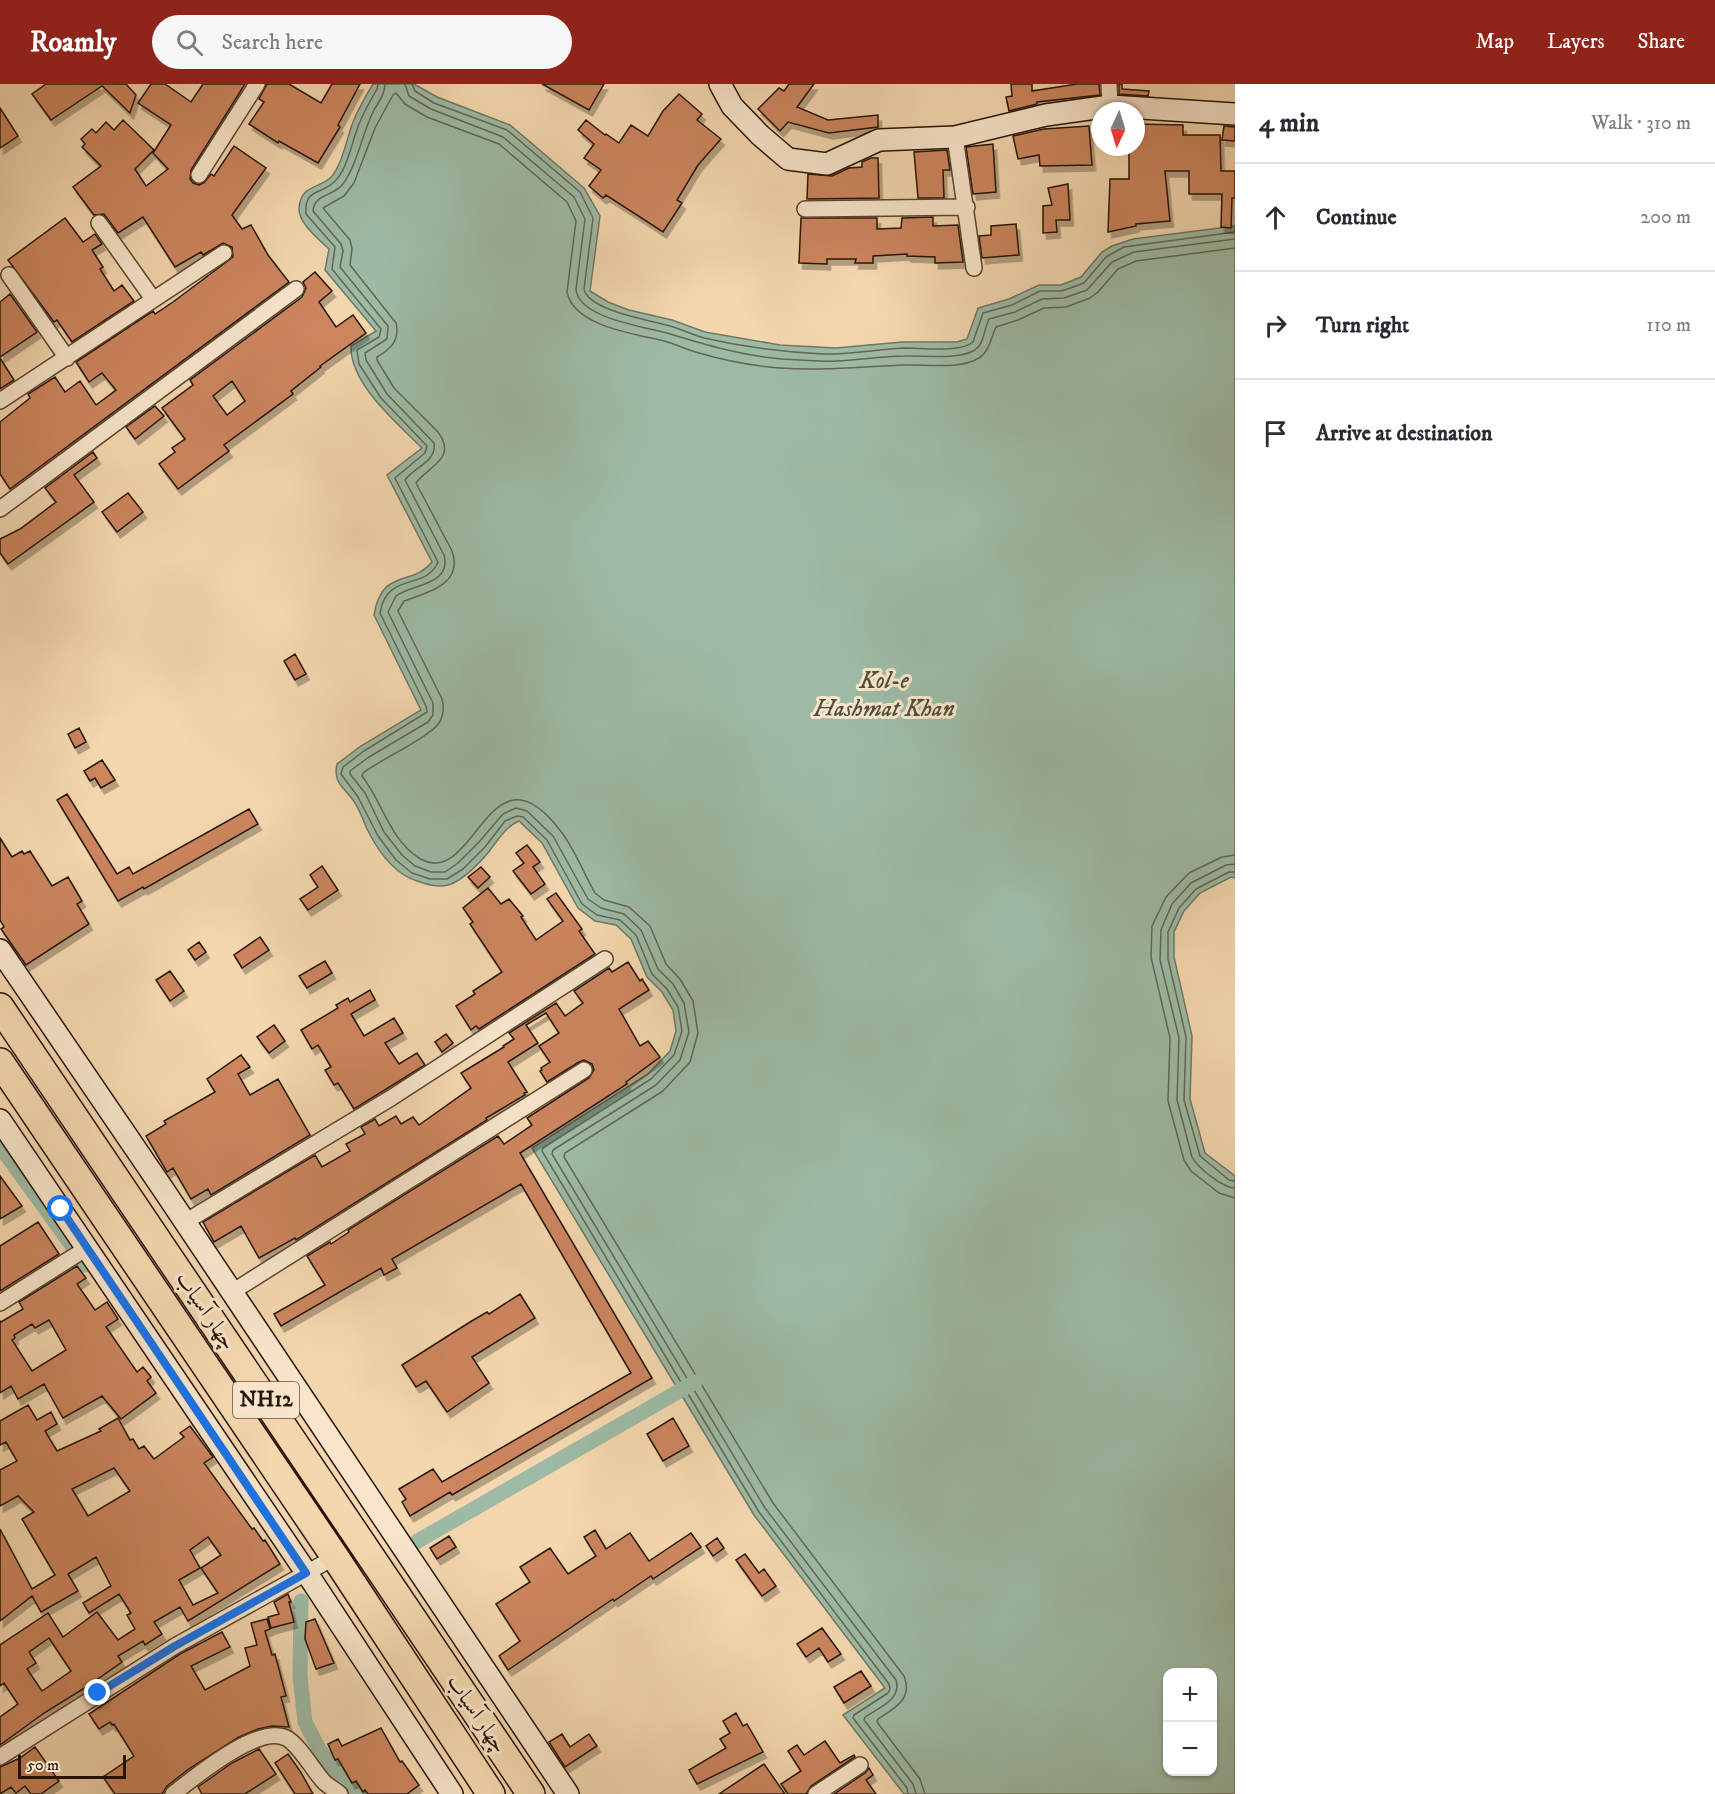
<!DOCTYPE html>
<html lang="en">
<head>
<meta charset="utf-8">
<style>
  :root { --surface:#fff; --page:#f7f7f7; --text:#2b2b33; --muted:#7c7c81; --line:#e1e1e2; --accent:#8f2418 }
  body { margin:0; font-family:"IM FELL DW Pica",Amiri,serif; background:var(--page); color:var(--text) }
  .controls { position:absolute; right:18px; bottom:18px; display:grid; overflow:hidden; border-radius:12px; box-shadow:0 2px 4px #0004 }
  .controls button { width:54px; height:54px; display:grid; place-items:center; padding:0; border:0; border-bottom:2px solid var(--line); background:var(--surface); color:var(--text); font:30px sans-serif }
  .compass { position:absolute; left:1091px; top:18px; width:54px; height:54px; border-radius:50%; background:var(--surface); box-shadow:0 2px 4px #0004; rotate:184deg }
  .scale { position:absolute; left:18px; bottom:15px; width:108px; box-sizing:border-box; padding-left:6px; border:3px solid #271405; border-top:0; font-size:16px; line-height:21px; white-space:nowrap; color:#271405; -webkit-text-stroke:4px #f8e5cb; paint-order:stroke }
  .stop { position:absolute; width:18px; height:18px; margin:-14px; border:4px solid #1a73e8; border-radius:50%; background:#fff }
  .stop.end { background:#1a73e8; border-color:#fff; box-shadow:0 2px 6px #0008 }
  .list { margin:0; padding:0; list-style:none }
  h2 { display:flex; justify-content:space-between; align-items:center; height:78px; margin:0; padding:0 24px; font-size:26px }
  h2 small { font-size:20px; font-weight:400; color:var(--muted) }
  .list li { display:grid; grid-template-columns:39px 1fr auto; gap:18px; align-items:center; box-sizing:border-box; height:108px; padding:0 24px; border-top:2px solid var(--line) }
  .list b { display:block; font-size:22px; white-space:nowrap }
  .list em { font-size:20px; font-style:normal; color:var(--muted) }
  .icon { flex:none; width:33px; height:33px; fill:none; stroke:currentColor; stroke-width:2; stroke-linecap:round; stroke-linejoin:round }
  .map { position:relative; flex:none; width:1235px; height:1710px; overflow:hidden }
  header { display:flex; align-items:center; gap:36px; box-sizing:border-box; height:84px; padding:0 30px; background:var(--accent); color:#fff }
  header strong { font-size:28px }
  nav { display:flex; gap:33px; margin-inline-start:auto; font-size:21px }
  .search { width:420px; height:54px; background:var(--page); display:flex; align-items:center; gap:15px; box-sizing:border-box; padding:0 21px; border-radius:33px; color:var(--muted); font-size:22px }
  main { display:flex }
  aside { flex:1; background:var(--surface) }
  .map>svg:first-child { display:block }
  .water { fill:#9dbaa5; stroke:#6e7865; stroke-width:1.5; fill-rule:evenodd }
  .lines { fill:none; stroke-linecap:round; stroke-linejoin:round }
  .shore { stroke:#626755; stroke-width:1.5 }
  .canal { stroke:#9dbaa5; stroke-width:15 }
  .building { fill:#cc855e; stroke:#271405; stroke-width:1.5; fill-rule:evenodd; filter:url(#shadow) }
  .street-casing { stroke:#5a4530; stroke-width:18 }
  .secondary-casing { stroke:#271405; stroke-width:24 }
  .highway-casing { stroke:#271405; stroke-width:30 }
  .street { stroke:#f8e5cb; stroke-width:15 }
  .secondary { stroke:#f8e5cb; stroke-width:21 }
  .highway { stroke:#f4d7af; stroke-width:27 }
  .route { stroke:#1a73e8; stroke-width:8 }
  .labels { text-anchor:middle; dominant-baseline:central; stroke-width:6; stroke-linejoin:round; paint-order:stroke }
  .shield { fill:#f8e5cb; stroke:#665340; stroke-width:1.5 }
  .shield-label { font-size:21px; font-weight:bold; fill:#271405 }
  .street-label { font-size:22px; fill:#271405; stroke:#f8e5cb }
  .water-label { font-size:24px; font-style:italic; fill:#504e3d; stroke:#f8e5cb }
</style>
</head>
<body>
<header>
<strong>Roamly</strong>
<div class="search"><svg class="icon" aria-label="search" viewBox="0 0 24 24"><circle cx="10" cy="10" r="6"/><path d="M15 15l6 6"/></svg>Search here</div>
<nav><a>Map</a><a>Layers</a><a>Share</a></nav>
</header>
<main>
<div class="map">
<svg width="1235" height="1710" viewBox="0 0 1235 1710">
  <defs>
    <filter id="shadow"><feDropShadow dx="3.5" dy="6" stdDeviation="0" flood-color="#0004"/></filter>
  </defs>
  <rect width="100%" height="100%" fill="#f4d7af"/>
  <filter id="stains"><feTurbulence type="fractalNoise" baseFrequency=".00333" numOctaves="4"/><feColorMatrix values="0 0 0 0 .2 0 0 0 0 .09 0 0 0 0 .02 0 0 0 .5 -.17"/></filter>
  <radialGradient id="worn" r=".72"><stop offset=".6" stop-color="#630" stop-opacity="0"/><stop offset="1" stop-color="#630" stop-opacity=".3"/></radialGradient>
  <path class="water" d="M373 0H414L437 13 510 41 584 104 600 132 590 207 608 218 629 226 672 236 705 248 780 261 836 264 902 258H957L967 255 978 224 1009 215 1039 201H1061L1081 193 1102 168 1112 162 1133 155 1235 142V794L1231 793 1200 809 1184 827 1174 848V873L1192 952 1190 1015 1205 1069 1235 1092V1710H904L843 1631 885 1604 754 1431 532 1064 648 990 670 967 676 947 673 926 662 908 647 893 631 855 616 841 595 837 578 824 542 759 519 737C507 742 501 752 493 762 485 774 462 798 448 801 438 804 426 800 417 797 394 790 377 765 367 745 363 735 359 724 353 716 343 702 333 699 337 680L361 662 421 626 374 531C382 483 412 503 432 478L387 391 422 364C397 339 350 300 351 262L376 247 325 186 329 165C319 155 299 140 299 125 300 101 318 105 330 94 342 83 347 53 353 38 358 25 366 12 373 0ZM1168 1588H1212V1688H1168Z"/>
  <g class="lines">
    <path class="shore" d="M378 0 377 5C371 16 364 27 360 38 352 55 348 86 334 98 321 111 304 104 306 130L335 163 332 185 381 245 379 253 357 266 359 280 381 314 427 362 425 369 395 394 438 478C426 507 387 487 380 529L426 622 427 628 364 667 343 683 341 690 358 713 378 752 396 776 412 789 430 795H447L463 785 485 763 505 737 517 732 523 733 547 756 582 820 597 831 620 836 636 851 652 890 667 905 678 923 682 947 674 971 651 995 543 1064 542 1067 759 1428 889 1600 890 1605 888 1609 854 1631 853 1634 907 1704 908 1710
      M385 0C385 9 379 18 374 26 362 49 358 79 343 100 334 112 314 110 313 127L341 160 343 167 340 183 388 242 387 255 365 269 366 276 387 310 434 359C437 378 414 383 405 396L444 471C452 501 412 500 396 512L388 528 433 619V631L428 638 369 673 350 687V690L365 709 384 748 402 771 415 782 431 788H445L458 779 479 758 503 730 516 724 527 727 553 752 588 815 601 824 624 830 641 846 658 885 673 900 684 919 689 948 680 976 656 1001 553 1066 552 1070 765 1424 896 1596C902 1616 878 1624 865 1633L864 1636 913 1700 916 1710
      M405 0 409 12 431 25 503 53 574 113 585 135 576 205C578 235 648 243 670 250 706 261 744 272 782 275 800 276 818 278 837 277 859 276 882 272 905 272 924 271 956 276 973 267 984 262 984 245 989 235L1015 228 1042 215 1064 214 1087 206 1112 178 1134 168 1235 155
      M412 0 415 7 434 19 507 46 580 108 593 134 584 205C589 227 650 236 670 242 681 245 693 251 704 254 743 263 783 268 823 270 850 271 878 265 905 264 923 264 960 269 973 258L983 229 1012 221 1040 207H1062L1084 199 1106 173 1124 163 1235 148
      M1235 771 1222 773 1189 789 1166 813 1152 842 1151 873 1170 954 1168 1017 1184 1076 1191 1087 1219 1109 1235 1114
      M1235 780 1226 781 1191 799 1172 820 1161 846 1160 876 1179 954 1177 1016 1192 1073C1198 1084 1223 1104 1235 1104
      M1235 788H1229L1196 805 1179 824 1168 848V875L1186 953 1184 1016 1200 1072 1229 1096 1235 1097
      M925 1710 920 1695 877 1638 878 1635C895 1624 913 1615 904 1592L773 1419 564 1073 565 1069 663 1007 690 978 698 949 693 917 680 895 666 880 650 842 629 823 604 816 595 809C583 788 574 763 559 745 488 654 475 808 419 774 390 756 382 717 362 692L363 689C380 676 431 652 439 639 444 631 444 623 442 615L398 527 404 517C427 509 464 500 452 467L416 399C428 382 458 375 438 348L394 304 377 276V273C391 265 400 256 396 239L350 181 352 165 350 156 323 124 344 112 354 99 375 44 393 11 396 9 405 20 427 33 499 60 567 118 576 137 567 208C574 243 637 250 664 257 676 260 687 266 699 269 723 276 755 282 780 284 821 287 861 283 903 281 925 280 960 286 979 274 990 267 991 253 996 243L1018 236 1044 224 1066 223 1090 214 1098 208 1118 185 1136 177 1235 164"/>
    <path class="canal" d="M0 1062 86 1181
      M416 1458 695 1298
      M301 1517 300 1592 305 1638 319 1665 345 1699 362 1710"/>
  </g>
  <path class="building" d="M46 0H126L136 11 130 29 102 2 51 36 32 10Z
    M151 0H165L191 18 203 0H245L191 86 190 95 193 99 199 101 204 99 211 90 214 92 234 62 266 84 232 131 242 145 251 141 268 171 289 198 10 405 0 390V338L30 314 28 310 55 293 65 308 80 297 96 321 116 306 102 289 89 298 76 278 153 227 155 230 173 218 233 173 232 163 223 159 203 171 201 168 175 183 143 133 118 149 104 130 94 131 73 103 101 82 82 63 85 60 81 55 92 45 96 49 106 38 114 46 123 36 154 66 135 85 146 102 168 85 153 69 171 41 138 19Z
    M267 0H289L321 19 332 0H360L338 41 340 43 318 79 279 57 278 59 249 40 264 18 259 15Z
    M542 0H604L589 26Z
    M789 0H814L797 23 828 36 878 31V43L829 49 788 38 780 47 758 25 779 4 784 7Z
    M1011 0H1032V7L1077 0H1099L1100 11 1037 18V20L1009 27 1006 13 1012 12Z
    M1119 0H1122V5L1149 7 1148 12 1119 10Z
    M679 10 702 30 697 36 721 55 698 81 677 116 682 119 663 148 606 111 603 114 589 102 601 86 584 74 594 60 578 46 586 36 605 51 606 50 619 59 631 41 648 52 663 27Z
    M0 24 18 52 0 64Z
    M1136 40 1183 41V51H1220L1221 87H1235V114H1232L1231 144 1221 143 1222 110H1189V87H1165L1170 137 1136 140V142L1108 148 1110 95H1129V63H1136Z
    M1089 42 1092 81 1040 82 1039 71 1018 75 1013 52 1044 45Z
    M1224 42 1235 43V57L1222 56Z
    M993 60 996 108 973 110 966 63Z
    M947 66 950 86H943L944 114H918L914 68Z
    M871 74H878L879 114 807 115 808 90 832 92 849 84 862 83V78Z
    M1068 100 1070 136H1056L1057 148 1043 149V122L1052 121 1048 104Z
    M933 133V142L958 141 963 178 935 179V173L907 172V170L873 172V179H855L856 175H827V180L799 179 801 134H877V145L901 144 902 134Z
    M65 134 83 158 95 150 102 160 92 166 103 183 100 185 114 207 122 201 134 217 72 258 57 236 54 238 8 176Z
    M1016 140 1019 171 982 174 979 152 991 151V142Z
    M315 188 332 207 319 218 336 243 353 231 366 249 320 282 321 283 291 307 293 310 224 361 229 367 178 405 159 380 175 368 172 364 185 355 162 324 193 301 190 296 302 213 306 204 303 198ZM232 297 245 317 227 331 213 312Z
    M10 210 37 248 0 273V218Z
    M0 274 14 296 0 305Z
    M155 322 164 332 135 355 126 343Z
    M93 368 97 374 74 391 94 418 8 480 0 469V455L20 445 56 418 45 404Z
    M128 409 143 428 117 448 102 428Z
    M295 570 306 590 295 596 284 577Z
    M79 644 86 658 75 664 68 650Z
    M102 676 115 696 101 704 95 694 90 697 84 687Z
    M67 710 117 790 129 783 133 790 249 725 258 740 144 805 143 803 118 817 57 716Z
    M0 754 12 773 22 767 24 770 30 767 52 802 68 793 82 817 77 820 89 840 26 881 1 845 4 843 0 836Z
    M527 761 540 778 533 783 545 800 531 810 513 787 524 779 516 769Z
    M322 782 338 806 308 826 300 815 318 803 310 791Z
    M481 783 490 793 478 804 468 793Z
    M488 804 501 820 509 815 523 832 521 833 536 856 563 837 547 815 556 809 582 845 579 847 595 870 479 945 476 942 471 946 456 922 475 910 473 907 502 888 470 840 473 838 463 824Z
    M260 853 269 866 242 884 234 871Z
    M199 858 206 868 195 876 188 866Z
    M325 877 332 889 307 904 299 892Z
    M628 878 640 897 642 895 649 906 619 925 640 962 648 957 660 973 626 998 627 1000 520 1069 652 1294 452 1411 450 1408 410 1432 402 1418 406 1415 399 1405 433 1385 442 1398 631 1289 521 1100 392 1175 397 1184 384 1191 381 1184 281 1242 274 1230 325 1201 307 1172 330 1158 331 1160 349 1148 348 1146 498 1052 504 1060 532 1041 527 1034 589 994 594 986 592 980 584 976 579 978 547 998 540 987 542 986 541 984 550 978 539 962 559 949 546 929 526 941 538 959 508 978 527 1008 524 1009 525 1011 486 1034 487 1036 296 1156 295 1154 259 1174 241 1142 214 1158 203 1138 315 1071 322 1083 350 1067 346 1060 365 1050 361 1043 375 1035 379 1042 396 1032 401 1040 413 1033 419 1041 471 1004 461 989 504 963 503 962 514 955 509 949 556 919 565 932 583 919 574 907 609 884 612 888Z
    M170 887 184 907 170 917 156 896Z
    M370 906 375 916 351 930 364 952 394 934 403 949 385 959 399 980 417 969 425 981 354 1025 338 999 334 1001 325 986 331 983 318 961 312 965 301 946 338 924 336 921 348 914 350 918Z
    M274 941 285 957 269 969 257 953Z
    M446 950 453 959 442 968 435 958Z
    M241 971 250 983 238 990 250 1011 278 995 310 1051 211 1111 208 1105 191 1115 173 1084 167 1088 146 1052 166 1040 164 1037 215 1008 207 995Z
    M0 1092 22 1122 0 1135Z
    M38 1138 59 1170 0 1207V1162Z
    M77 1182 86 1194 77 1200 95 1226 107 1218 118 1235 106 1243 137 1288 143 1283 151 1293 147 1297 156 1309 121 1335 102 1312 63 1334 44 1300 18 1315 11 1302 0 1309V1237L1 1238 23 1225 19 1218ZM49 1236 66 1266 32 1287 12 1256 15 1254 14 1251 32 1240 35 1244Z
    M520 1210 535 1234 472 1273 489 1299 447 1328 426 1297 416 1303 402 1281 470 1238 487 1228 489 1230Z
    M28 1321 37 1336 51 1328 57 1340 45 1347 57 1367 101 1347 99 1345 118 1334 130 1356 133 1355 139 1365 144 1362 154 1375 184 1353 180 1349 190 1342 213 1373 204 1379 252 1445 254 1444 263 1457 265 1456 280 1480 188 1537 180 1523 154 1538 162 1550 145 1561 143 1557 118 1572 122 1578 83 1605 44 1629 0 1661V1633L18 1620 4 1599 0 1602V1561L48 1529 63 1553 97 1528 118 1556 135 1545 127 1531 131 1529 119 1510 89 1529 83 1519 111 1502 96 1473 68 1490 78 1507 41 1528 32 1512 0 1537V1445L32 1505 55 1491 22 1435 34 1428 18 1412 0 1422V1386L17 1377 6 1358 0 1361V1337ZM114 1384 130 1407 88 1432 72 1405ZM208 1453 221 1471 201 1484 218 1509 193 1521 179 1496 200 1484 190 1466ZM49 1554 71 1587 42 1607 27 1585 36 1579 29 1568Z
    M673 1334 689 1362 663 1377 647 1350Z
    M595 1446 606 1465 630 1449 649 1477 691 1449 701 1463 653 1495 651 1492 614 1517 613 1515 508 1586 499 1572 520 1557 496 1520 530 1498 520 1483 550 1464 568 1490 596 1472 584 1453Z
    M449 1452 456 1463 437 1475 430 1464Z
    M717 1454 724 1464 713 1472 706 1462Z
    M745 1470 759 1489 764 1485 776 1502 762 1512 736 1476Z
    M288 1510 291 1518H289L294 1538 271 1544 268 1533 279 1530 274 1518Z
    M267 1535 270 1545 265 1547 272 1571 275 1570 286 1612 281 1613 289 1643 272 1642 258 1645 239 1653 190 1684 167 1702 162 1710H115L103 1693 134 1672 114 1640 112 1641 110 1638 99 1645 89 1630 180 1570 222 1548 230 1563 191 1582 205 1606 250 1582 245 1564 257 1561 251 1539Z
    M315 1535 334 1579 316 1585 305 1555 306 1538Z
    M822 1544 841 1570 828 1578 819 1564 806 1573 797 1560Z
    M861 1587 871 1602 844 1619 834 1603Z
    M736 1629 743 1642 747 1640 763 1668 697 1700 689 1686 726 1664 720 1655 730 1649 723 1637Z
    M381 1644 400 1678 402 1677 419 1701 407 1710H368L365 1706 363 1708 356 1697 352 1699 338 1675 335 1676 328 1660 338 1655 342 1662Z
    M562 1650 570 1663 589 1650 597 1662 565 1683 549 1658Z
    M825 1657 840 1679 854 1671 855 1673 811 1702 806 1710H788L781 1700 801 1687 788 1667 797 1661 804 1671Z
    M35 1663 59 1697 41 1710H31L25 1702 16 1709 11 1703 0 1710V1683L20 1674Z
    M259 1665 276 1690 245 1710H202L198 1703 232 1679Z
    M288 1670 300 1687 313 1710H295L275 1679Z
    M764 1680 785 1710H719Z
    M869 1684 873 1691 866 1696 876 1710H834L865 1689Z"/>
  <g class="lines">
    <g class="street-casing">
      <path id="street" d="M1109 0 1110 22
        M955 53 974 184
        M199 91 257 0
        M805 125 967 123
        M99 139 153 215
        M9 191 67 274
        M0 317 224 169
        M0 425 296 205
        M185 1138 391 1014 605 875
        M232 1208 584 986
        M0 1219 87 1164
        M0 1673 175 1562 335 1473
        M173 1710C195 1693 258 1640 286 1654 299 1660 314 1688 325 1699 330 1703 335 1706 340 1710
        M816 1710 860 1681"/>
    </g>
    <g class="secondary-casing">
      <path id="secondary" d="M720 0 732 22 760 51 788 75 827 80 879 56 955 53 1046 31 1110 22 1235 30
        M0 866 163 1105 568 1710
        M0 1036 312 1497 452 1710"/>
    </g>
    <g class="highway-casing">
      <path id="highway" d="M0 923 531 1710
        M0 978 335 1473 491 1710"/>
    </g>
    <use href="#street" class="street"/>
    <use href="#secondary" class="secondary"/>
    <use href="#highway" class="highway"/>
  </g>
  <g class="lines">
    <path class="route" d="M61 1125 306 1489 175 1562 98 1609"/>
  </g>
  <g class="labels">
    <rect class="shield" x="233" y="1298" width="66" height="36" rx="4.5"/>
    <g class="shield-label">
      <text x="266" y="1316">NH12</text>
    </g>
    <g class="street-label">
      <text transform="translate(206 1227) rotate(56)">چهار آسیاب</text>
      <text transform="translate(477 1630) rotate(56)">چهار آسیاب</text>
    </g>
    <g class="water-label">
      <text x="884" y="597">Kol-e<tspan x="884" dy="28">Hashmat Khan</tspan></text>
    </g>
  </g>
  <rect width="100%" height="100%" filter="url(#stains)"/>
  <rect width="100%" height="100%" fill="url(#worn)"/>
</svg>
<div class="controls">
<button>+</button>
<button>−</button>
</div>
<svg class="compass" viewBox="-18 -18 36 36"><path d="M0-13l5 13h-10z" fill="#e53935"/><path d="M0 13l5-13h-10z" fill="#7c7c81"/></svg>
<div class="scale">50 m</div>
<div class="stop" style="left:61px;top:1125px"></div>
<div class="stop end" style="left:98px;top:1609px"></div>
</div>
<aside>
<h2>4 min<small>Walk · 310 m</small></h2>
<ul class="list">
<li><svg class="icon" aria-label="ahead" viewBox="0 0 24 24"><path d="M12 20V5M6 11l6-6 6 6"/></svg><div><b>Continue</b></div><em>200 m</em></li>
<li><svg class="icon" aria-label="right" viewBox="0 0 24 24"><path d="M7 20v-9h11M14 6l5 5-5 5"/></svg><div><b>Turn right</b></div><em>110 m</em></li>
<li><svg class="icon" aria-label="arrive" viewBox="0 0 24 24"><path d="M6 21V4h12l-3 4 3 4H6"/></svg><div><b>Arrive at destination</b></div></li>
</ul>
</aside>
</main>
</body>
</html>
